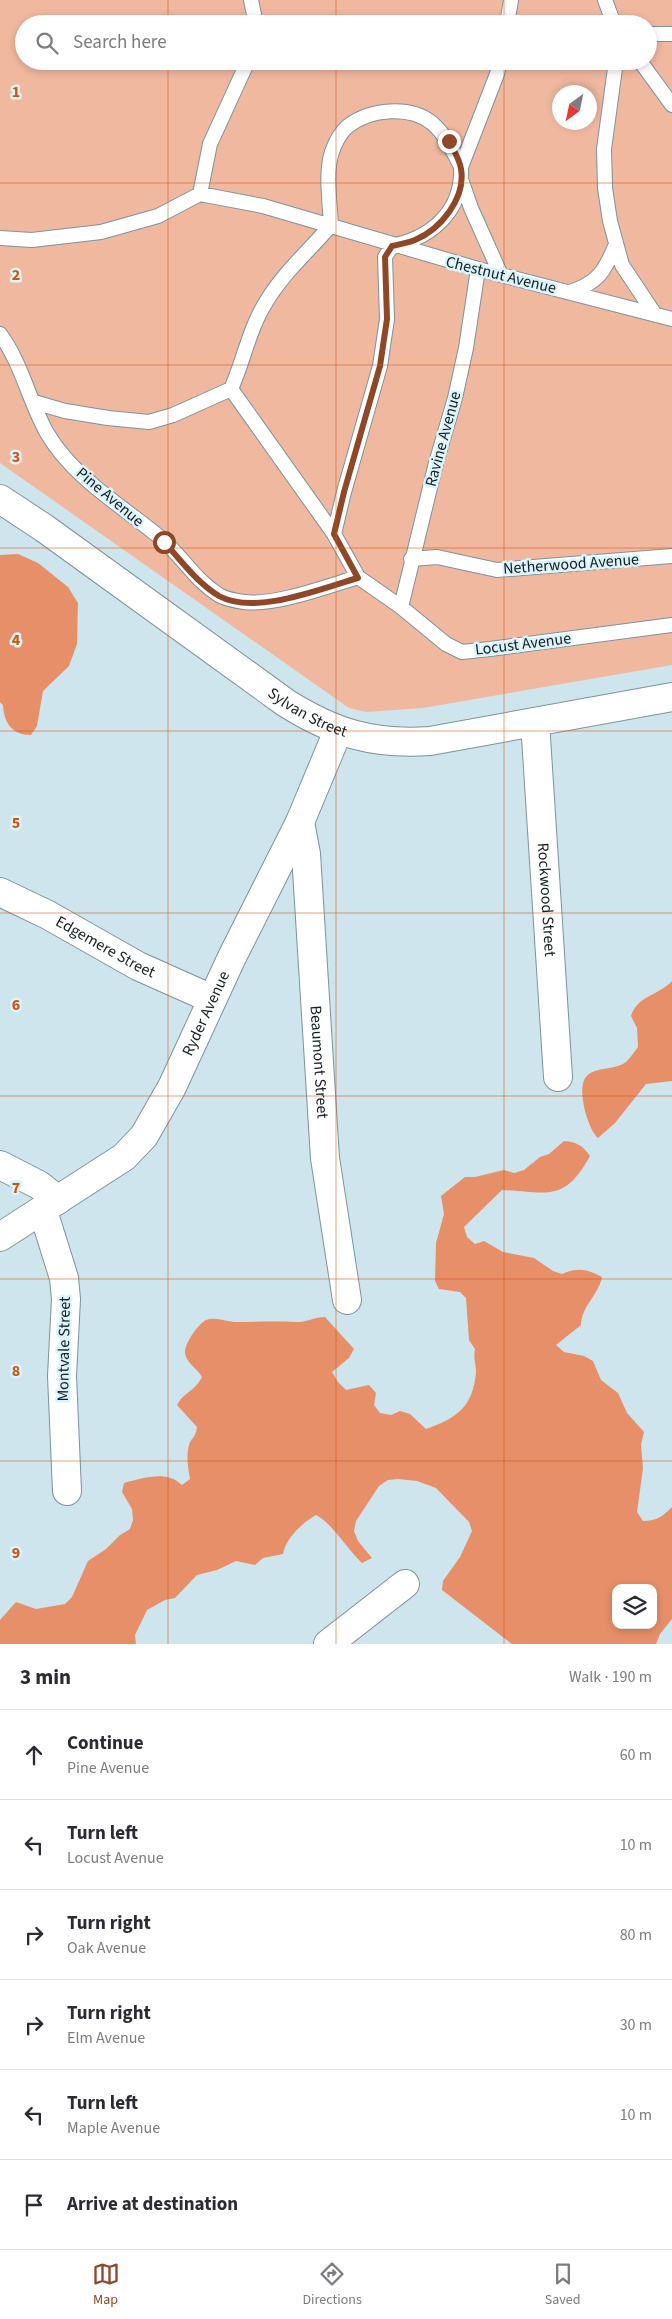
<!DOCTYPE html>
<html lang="en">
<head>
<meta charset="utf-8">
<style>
  :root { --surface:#fff; --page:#f7f7f7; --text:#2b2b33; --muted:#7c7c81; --line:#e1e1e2; --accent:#904727 }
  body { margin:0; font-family:"Source Sans 3",sans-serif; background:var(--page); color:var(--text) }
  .controls { position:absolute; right:15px; bottom:15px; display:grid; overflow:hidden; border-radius:10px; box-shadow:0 2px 8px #0003 }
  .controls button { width:45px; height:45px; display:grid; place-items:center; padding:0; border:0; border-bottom:1px solid var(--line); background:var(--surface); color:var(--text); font:25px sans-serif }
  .compass { position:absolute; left:552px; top:85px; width:45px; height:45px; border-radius:50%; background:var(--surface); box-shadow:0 2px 8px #0003; rotate:213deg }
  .stop { position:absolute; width:15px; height:15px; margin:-11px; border:4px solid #904727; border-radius:50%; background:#fff }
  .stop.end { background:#904727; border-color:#fff; box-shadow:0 1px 5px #0008 }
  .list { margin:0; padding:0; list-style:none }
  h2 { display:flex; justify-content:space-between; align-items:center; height:65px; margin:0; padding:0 20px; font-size:21px }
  h2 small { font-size:16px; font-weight:400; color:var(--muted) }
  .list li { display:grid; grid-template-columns:32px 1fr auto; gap:15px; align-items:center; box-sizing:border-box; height:90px; padding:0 20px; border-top:1px solid var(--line) }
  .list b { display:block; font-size:19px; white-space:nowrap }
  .list p { margin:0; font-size:16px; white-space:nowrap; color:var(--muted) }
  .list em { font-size:16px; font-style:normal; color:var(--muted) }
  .icon { flex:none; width:28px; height:28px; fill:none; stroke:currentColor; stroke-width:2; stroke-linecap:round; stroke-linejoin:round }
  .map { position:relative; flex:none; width:672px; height:1644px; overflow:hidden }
  .search { position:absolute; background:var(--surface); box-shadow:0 2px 8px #0003; left:15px; right:15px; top:15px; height:55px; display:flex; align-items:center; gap:12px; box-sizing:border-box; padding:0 18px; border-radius:28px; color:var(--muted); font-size:19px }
  .sheet { height:605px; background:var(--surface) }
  nav { display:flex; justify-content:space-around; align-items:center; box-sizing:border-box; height:70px; border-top:1px solid var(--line); background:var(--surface); font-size:14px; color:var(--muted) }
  nav a { display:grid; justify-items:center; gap:2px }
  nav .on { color:var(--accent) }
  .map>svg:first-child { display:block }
  .green { fill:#f1b8a0; fill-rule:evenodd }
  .forest { fill:#e78f69; fill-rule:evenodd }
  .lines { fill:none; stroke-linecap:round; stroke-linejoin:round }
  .service-casing { stroke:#7d939a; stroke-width:16 }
  .minor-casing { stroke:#7d939a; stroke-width:30 }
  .tertiary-casing { stroke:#7d939a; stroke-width:30 }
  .service { stroke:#fff; stroke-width:14 }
  .minor { stroke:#fff; stroke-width:28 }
  .tertiary { stroke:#fff; stroke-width:28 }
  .route { stroke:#904727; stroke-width:6 }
  .grid { fill:none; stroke:#d3530e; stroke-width:1; stroke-opacity:0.55 }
  .labels { text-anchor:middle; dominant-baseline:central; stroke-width:5; stroke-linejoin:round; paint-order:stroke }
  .street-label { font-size:16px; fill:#151e20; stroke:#dbf3fa }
  .grid-label { font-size:16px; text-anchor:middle; font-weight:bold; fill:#d3530e; stroke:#dbf3fa; stroke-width:5; stroke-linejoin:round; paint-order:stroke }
</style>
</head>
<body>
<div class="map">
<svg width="672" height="1644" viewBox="0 0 672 1644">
  <rect width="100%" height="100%" fill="#cee5ed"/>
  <path class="green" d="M0 0H672V665L423 708 366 712 349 708 0 463ZM24 24H648V61H24ZM560 92H590V122H560Z"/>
  <path class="forest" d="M18 554 38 563 68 587 78 603 77 644 69 666 43 691 37 726 31 735C12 735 4 723 3 705L0 702V555Z
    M672 981V1081L646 1084 615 1123 598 1138C588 1130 576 1088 586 1077 595 1066 614 1071 626 1062 630 1058 634 1052 638 1047L637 1028 631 1016C638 995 658 996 672 981Z
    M564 1141C577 1142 583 1146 590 1156 564 1203 548 1192 502 1190L464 1227 467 1237 475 1244 484 1241 503 1252 534 1258 553 1271 562 1274C577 1267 588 1269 602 1277 598 1296 582 1305 581 1325L556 1345 564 1352 584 1356 593 1361 601 1380 618 1393 627 1413 644 1432 641 1445 643 1468 637 1512 643 1521C657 1521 663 1516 672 1507V1619L660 1634 656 1644H512L442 1590 443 1581 460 1557 472 1531 469 1522 436 1488 417 1481 398 1479 388 1480 379 1486 356 1521 354 1531 358 1541 372 1558 362 1563C348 1550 331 1522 316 1515 302 1523 286 1538 283 1554L263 1558 255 1565 236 1561 217 1570 197 1575 175 1598 165 1600 147 1610 135 1635 136 1644H0V1620L16 1602 36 1609 65 1604 72 1597 88 1561 106 1549 120 1535 130 1529 133 1520 132 1509 122 1492 124 1483C144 1478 166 1470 182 1485L190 1479C188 1467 186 1457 189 1445 190 1439 196 1438 197 1427L177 1405C184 1392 194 1392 202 1377 197 1368 185 1362 185 1352 185 1343 198 1324 206 1320 215 1316 227 1322 237 1322 256 1322 275 1321 295 1322 305 1323 315 1317 325 1317L354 1349 349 1358 332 1372 338 1382 346 1390 369 1385 376 1393 374 1405 380 1413 391 1415 400 1411 410 1414 426 1429C457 1418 473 1407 476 1372 476 1364 473 1358 475 1349L469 1340 466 1298 460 1292 439 1289 435 1281 436 1243 444 1214 441 1196 465 1177H475L504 1170 514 1173 524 1170 540 1157 549 1154ZM616 1588H653V1625H616Z"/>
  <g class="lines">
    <g class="service-casing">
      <path id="service" d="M251 0 256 24
        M605 0 614 24
        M507 24 511 0
        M648 34H672
        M616 61 604 149 605 188 610 221 622 265 654 313
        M640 61 672 105
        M462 182 471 208 501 275
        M200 194 210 144 248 61
        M331 225C330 204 325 171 332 152 335 143 341 132 348 126 370 109 410 105 432 123 446 135 453 151 461 167
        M0 238 32 240 101 232 158 216 200 194 263 206 478 269 672 319
        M396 245C434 236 463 209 461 167L497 74 500 61
        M570 292C598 283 605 271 616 244
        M0 334C22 364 29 401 47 433 74 479 123 506 163 540 183 558 196 581 219 595 225 599 237 601 244 602 275 606 328 586 358 577
        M231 389 334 534 358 577 401 607 446 644 462 652 490 649 672 625
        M231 389C244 360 249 329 266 302 283 273 309 251 331 225
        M34 402 65 411 108 418 149 422 173 415 231 389
        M334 534 344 492 380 366 387 319 385 257 392 246
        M411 559 437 557 497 570 672 556
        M401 607 436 463 455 398 466 348 478 269"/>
    </g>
    <g class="minor-casing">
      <g id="minor">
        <path id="s1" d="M535 722 558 1077"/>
        <path id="s2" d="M300 822 306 854 325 1158 347 1300"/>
        <path id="s3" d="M0 892 48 915 138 966 212 999"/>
        <path d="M0 1165 39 1185 58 1200"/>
        <path d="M43 1211 64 1278 66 1299 62 1376 67 1491"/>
        <path id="s4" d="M0 1237 124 1157 144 1136 172 1087 232 957 300 822 338 731"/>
        <path d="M328 1644 405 1584"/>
      </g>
    </g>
    <g class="tertiary-casing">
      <g id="tertiary">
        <path id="s5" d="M0 499 44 528 286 703C334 733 373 745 430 741L672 697"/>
      </g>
    </g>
    <use href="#service" class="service"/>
    <use href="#minor" class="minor"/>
    <use href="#tertiary" class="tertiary"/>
  </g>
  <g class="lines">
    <path class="route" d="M164 542C181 560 197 583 219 596 255 616 322 588 358 578L334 534 344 492 380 366 387 319 385 257 392 246C400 244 408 243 415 240 441 229 466 198 461 169 460 160 453 149 449 141"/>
  </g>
  <path class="grid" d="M168 0V24M336 0V24M504 0V24M168 61V1644M336 61V1644M504 61V1644M0 183H672M0 365H672M0 548H672M0 731H672M0 913H672M0 1096H672M0 1279H672M0 1461H672"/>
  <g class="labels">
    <g class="street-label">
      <text transform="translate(501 275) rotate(14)">Chestnut Avenue</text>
      <text transform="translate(443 439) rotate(-75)">Ravine Avenue</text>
      <text transform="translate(110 497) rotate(40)">Pine Avenue</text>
      <text transform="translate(571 564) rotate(-4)">Netherwood Avenue</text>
      <text transform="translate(523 644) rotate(-7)">Locust Avenue</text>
      <text stroke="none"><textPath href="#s5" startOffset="375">Sylvan Street</textPath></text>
      <text stroke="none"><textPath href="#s1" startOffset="178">Rockwood Street</textPath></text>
      <text stroke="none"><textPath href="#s3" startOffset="119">Edgemere Street</textPath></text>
      <text stroke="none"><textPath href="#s4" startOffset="314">Ryder Avenue</textPath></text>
      <text stroke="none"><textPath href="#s2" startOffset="241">Beaumont Street</textPath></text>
      <text transform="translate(64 1349) rotate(-89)">Montvale Street</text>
    </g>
  </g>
  <g class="grid-label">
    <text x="16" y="97">1</text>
    <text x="16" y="280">2</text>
    <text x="16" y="462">3</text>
    <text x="16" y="645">4</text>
    <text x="16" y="828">5</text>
    <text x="16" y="1010">6</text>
    <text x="16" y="1193">7</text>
    <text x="16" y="1376">8</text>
    <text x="16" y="1558">9</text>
  </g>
</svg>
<div class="controls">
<button><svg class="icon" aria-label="layers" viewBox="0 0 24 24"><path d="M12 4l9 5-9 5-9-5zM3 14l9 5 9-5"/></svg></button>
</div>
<svg class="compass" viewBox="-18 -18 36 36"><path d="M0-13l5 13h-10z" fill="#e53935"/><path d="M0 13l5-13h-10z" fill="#7c7c81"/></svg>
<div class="stop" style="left:164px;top:542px"></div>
<div class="stop end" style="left:449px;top:141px"></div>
<div class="search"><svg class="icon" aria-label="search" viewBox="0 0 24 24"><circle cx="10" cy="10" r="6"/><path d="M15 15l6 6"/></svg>Search here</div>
</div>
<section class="sheet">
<h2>3 min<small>Walk · 190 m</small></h2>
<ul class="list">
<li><svg class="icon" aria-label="ahead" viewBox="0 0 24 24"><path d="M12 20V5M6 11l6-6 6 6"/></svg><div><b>Continue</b><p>Pine Avenue</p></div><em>60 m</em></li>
<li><svg class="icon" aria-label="left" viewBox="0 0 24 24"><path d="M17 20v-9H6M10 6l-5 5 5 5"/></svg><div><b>Turn left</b><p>Locust Avenue</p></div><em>10 m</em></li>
<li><svg class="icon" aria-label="right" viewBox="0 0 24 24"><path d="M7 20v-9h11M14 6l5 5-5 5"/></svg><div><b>Turn right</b><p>Oak Avenue</p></div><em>80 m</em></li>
<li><svg class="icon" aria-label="right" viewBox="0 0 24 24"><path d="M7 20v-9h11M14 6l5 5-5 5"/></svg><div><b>Turn right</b><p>Elm Avenue</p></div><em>30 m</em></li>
<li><svg class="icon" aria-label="left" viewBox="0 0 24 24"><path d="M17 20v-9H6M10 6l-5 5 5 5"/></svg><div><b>Turn left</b><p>Maple Avenue</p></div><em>10 m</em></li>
<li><svg class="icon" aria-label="arrive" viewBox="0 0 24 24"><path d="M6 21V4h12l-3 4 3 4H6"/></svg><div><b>Arrive at destination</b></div></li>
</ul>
</section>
<nav>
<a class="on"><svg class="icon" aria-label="map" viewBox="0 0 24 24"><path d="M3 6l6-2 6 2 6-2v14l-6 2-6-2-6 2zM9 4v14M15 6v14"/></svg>Map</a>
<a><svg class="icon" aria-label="directions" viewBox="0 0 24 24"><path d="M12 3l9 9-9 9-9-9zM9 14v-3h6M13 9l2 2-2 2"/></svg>Directions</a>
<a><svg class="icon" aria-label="saved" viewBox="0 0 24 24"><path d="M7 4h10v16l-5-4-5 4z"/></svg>Saved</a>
</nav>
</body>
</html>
